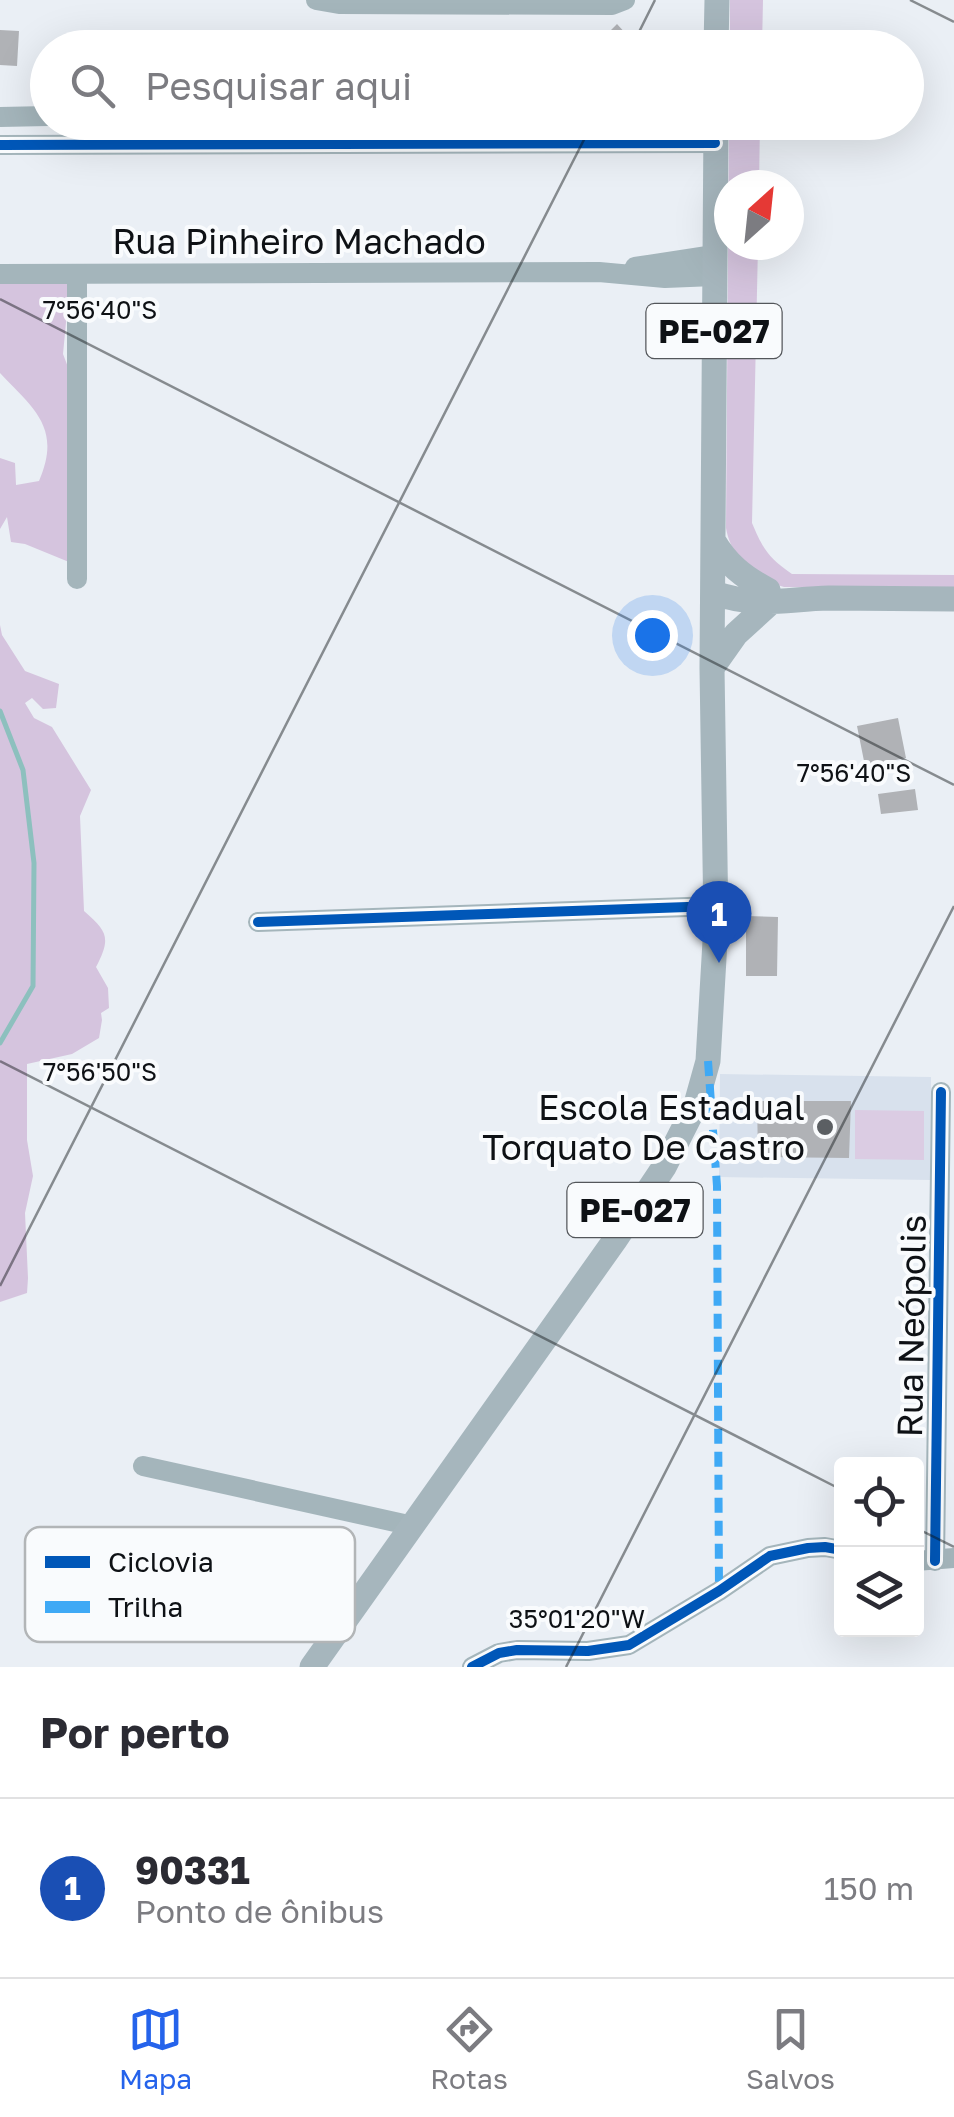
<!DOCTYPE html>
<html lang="pt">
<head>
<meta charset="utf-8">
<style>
  :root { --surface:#fff; --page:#f7f7f7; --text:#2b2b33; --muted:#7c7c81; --line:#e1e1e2; --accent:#2563eb }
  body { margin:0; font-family:"Golos Text",sans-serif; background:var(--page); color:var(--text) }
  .controls { position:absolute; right:30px; bottom:30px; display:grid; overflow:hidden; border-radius:10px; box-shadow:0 10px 40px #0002 }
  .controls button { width:90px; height:90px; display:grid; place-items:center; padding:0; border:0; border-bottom:2px solid var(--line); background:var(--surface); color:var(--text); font:50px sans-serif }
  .compass { position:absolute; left:714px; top:170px; width:90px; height:90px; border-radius:50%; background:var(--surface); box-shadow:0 10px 40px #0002; rotate:27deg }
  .you { position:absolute; left:652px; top:635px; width:35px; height:35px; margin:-25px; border:8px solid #fff; border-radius:50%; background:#1a73e8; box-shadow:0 0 0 15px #1a73e833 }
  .badge { display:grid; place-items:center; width:65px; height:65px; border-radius:50%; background:var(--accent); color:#fff; font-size:32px; font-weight:700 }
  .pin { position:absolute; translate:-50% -82px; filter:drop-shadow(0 2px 5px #0008) }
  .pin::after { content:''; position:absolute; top:52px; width:35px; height:30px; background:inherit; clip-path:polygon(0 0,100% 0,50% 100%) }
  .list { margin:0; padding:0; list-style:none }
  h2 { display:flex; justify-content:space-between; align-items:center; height:130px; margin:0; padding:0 40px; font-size:42px }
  h2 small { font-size:32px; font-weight:400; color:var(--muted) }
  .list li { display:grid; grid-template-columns:65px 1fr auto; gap:30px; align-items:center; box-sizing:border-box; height:180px; padding:0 40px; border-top:2px solid var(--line) }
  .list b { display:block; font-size:38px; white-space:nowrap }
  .list p { margin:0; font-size:32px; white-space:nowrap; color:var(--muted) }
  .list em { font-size:32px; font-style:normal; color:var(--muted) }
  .icon { flex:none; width:55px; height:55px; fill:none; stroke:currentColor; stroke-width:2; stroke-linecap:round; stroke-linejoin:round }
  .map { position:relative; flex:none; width:954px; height:1667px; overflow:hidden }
  .search { position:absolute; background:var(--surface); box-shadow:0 10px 40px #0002; left:30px; right:30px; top:30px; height:110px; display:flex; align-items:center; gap:25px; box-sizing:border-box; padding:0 35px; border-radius:55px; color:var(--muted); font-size:38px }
  .sheet { height:310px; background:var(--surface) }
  nav { display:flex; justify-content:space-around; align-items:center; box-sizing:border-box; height:140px; border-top:2px solid var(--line); background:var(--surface); font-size:28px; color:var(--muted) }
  nav a { display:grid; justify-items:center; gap:5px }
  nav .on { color:var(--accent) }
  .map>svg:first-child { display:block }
  .built { fill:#d8e1ed }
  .green { fill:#dbcce3 }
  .forest { fill:#d5c4de }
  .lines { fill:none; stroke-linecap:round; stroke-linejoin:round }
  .stream { stroke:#8dc0be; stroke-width:5 }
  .building { fill:#b0b2b6 }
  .minor { stroke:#a4b5bb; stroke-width:20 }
  .major { stroke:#a6b6bd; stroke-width:25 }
  .quiet { stroke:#3fa9f5; stroke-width:8; stroke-dasharray:15 8; stroke-linecap:butt }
  .cycleway-casing { stroke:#f9fbfd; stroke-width:16 }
  .cycleway { stroke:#0057b8; stroke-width:10 }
  .ticks { fill:none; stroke:#0e1115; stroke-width:2.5; stroke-opacity:0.45 }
  .poi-dot { fill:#5b5f63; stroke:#f9fbfd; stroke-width:4 }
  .labels { text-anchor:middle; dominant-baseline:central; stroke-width:8; stroke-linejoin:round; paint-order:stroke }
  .shield { fill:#f9fbfd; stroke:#54575b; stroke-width:2.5 }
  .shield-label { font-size:32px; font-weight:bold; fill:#0e1115 }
  .street-label { font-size:35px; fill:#0e1115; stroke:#f9fbfd }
  .poi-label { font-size:35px; fill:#0e1115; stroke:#f9fbfd; text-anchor:end }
  .key { fill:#f9fbfd; stroke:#b2b5b7; stroke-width:2.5 }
  .key-label { font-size:28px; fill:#0e1115 }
  .ticks-label { font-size:25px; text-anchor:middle; fill:#0e1115; stroke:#f9fbfd; stroke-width:8; stroke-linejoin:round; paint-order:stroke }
</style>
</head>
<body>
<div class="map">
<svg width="954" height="1667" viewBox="0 0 954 1667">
  <rect width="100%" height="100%" fill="#eaeff5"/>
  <path class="built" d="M720 1074 931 1077 930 1180 719 1177Z"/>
  <path class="green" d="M855 1110 924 1111V1160L855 1159Z"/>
  <path class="forest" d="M730 0H763L762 47H730Z
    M729 123H760L759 185H729V245H758L752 523C763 549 768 557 792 574L954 575V589L784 587C756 580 731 558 726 528Z
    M0 279 70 281 63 354 71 375 69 562 25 544 11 542 7 517 0 529V458L15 463 16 485 39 481C62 428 34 409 0 373Z
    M0 625 2 635 25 671 59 684 56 708 43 709 32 698 25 703 34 718 52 727 91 790 80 816 84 911C108 932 111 938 96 967L108 988 109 1008 101 1013 102 1020 99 1038 72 1054 27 1064V1140L33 1176 25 1213 28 1278 27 1293 0 1302Z"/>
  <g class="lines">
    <path class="stream" d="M0 711 23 770 34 863 33 986 0 1043"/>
  </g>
  <path class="building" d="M617 24 639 48H592L607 34Z
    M0 30 19 31 17 66 0 65Z
    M898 718 906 758 865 766 857 726Z
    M915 789 918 810 881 814 878 794Z
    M746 916 778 917 777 976H746Z
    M757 1101H851L849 1158 758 1157Z"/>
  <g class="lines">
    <path class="minor" d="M316 0 339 4 612 5 625 0
      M0 117 48 116
      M0 145 715 143
      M635 267 714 255
      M0 274 599 272 665 278 714 276
      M77 274V579
      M258 922 716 906
      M143 1466 413 1526
      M916 1561 954 1558
      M935 1561 941 1092
      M472 1667 499 1653 517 1650 588 1651 629 1645 719 1591 770 1556 808 1548 825 1547 842 1550"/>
    <path class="major" d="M716 48 717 0
      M713 540C727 564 743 577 768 590
      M714 593C758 608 785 599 829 598 871 598 912 599 954 599
      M712 668 736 634 770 603
      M312 1667 615 1240 664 1167 696 1104 708 1061 716 924 712 668 716 122"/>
    <path class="quiet" d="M708 1061 717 1186 719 1591"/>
    <g class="cycleway-casing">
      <path id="cycleway" d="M0 145 715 143
        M258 922 716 906
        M935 1561 941 1092
        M472 1667 499 1653 517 1650 588 1651 629 1645 719 1591 770 1556 808 1548 825 1547 842 1550"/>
    </g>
    <use href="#cycleway" class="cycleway"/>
  </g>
  <path class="ticks" d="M910 0 954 22M631 48 655 0M0 299 954 785M0 1061 842 1490M0 1286 593 122M916 1528 954 1547M566 1667 954 906"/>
  <circle class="poi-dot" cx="825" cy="1127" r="10"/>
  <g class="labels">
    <g class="shield">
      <rect x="646.5" y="304" width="135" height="54" rx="8"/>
      <rect x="567.5" y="1183" width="135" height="54" rx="8"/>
    </g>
    <g class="shield-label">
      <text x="714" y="331">PE-027</text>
      <text x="635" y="1210">PE-027</text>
    </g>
    <g class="street-label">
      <text x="299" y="241">Rua Pinheiro Machado</text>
      <text transform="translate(911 1326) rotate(-89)">Rua Neópolis</text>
    </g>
    <g class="poi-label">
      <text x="805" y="1107">Escola Estadual<tspan x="805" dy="40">Torquato De Castro</tspan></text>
    </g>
  </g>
  <rect x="25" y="1527" width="330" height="115" rx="15" class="key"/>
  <rect x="45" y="1556" width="45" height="12" fill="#0057b8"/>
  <rect x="45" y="1601" width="45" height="12" fill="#3fa9f5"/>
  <g class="key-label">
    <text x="108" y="1572">Ciclovia</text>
    <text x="108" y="1617">Trilha</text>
  </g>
  <g class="ticks-label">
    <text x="100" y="319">7°56'40"S</text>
    <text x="854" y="782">7°56'40"S</text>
    <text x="100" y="1081">7°56'50"S</text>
    <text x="577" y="1628">35°01'20"W</text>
  </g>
</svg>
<div class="controls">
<button><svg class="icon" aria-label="locate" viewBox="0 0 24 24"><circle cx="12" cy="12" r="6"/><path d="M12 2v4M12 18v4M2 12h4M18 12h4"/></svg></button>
<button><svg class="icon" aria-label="layers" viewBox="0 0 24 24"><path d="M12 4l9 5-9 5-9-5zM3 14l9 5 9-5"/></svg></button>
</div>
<svg class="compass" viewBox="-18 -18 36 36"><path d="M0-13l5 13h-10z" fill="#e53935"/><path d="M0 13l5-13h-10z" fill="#7c7c81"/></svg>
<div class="you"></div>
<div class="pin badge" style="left:719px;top:963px;background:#1a4fb4">1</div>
<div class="search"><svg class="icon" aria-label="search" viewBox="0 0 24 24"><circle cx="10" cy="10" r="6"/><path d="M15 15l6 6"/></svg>Pesquisar aqui</div>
</div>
<section class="sheet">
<h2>Por perto<small></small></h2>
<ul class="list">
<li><span class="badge" style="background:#1a4fb4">1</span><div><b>90331</b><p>Ponto de ônibus</p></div><em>150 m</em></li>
</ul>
</section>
<nav>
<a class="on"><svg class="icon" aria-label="map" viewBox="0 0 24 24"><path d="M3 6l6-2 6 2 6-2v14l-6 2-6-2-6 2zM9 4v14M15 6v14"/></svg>Mapa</a>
<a><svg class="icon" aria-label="directions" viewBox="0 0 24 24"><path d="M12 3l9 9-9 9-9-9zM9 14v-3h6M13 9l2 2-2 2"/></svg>Rotas</a>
<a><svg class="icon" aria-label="saved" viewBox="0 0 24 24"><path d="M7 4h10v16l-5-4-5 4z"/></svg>Salvos</a>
</nav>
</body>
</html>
